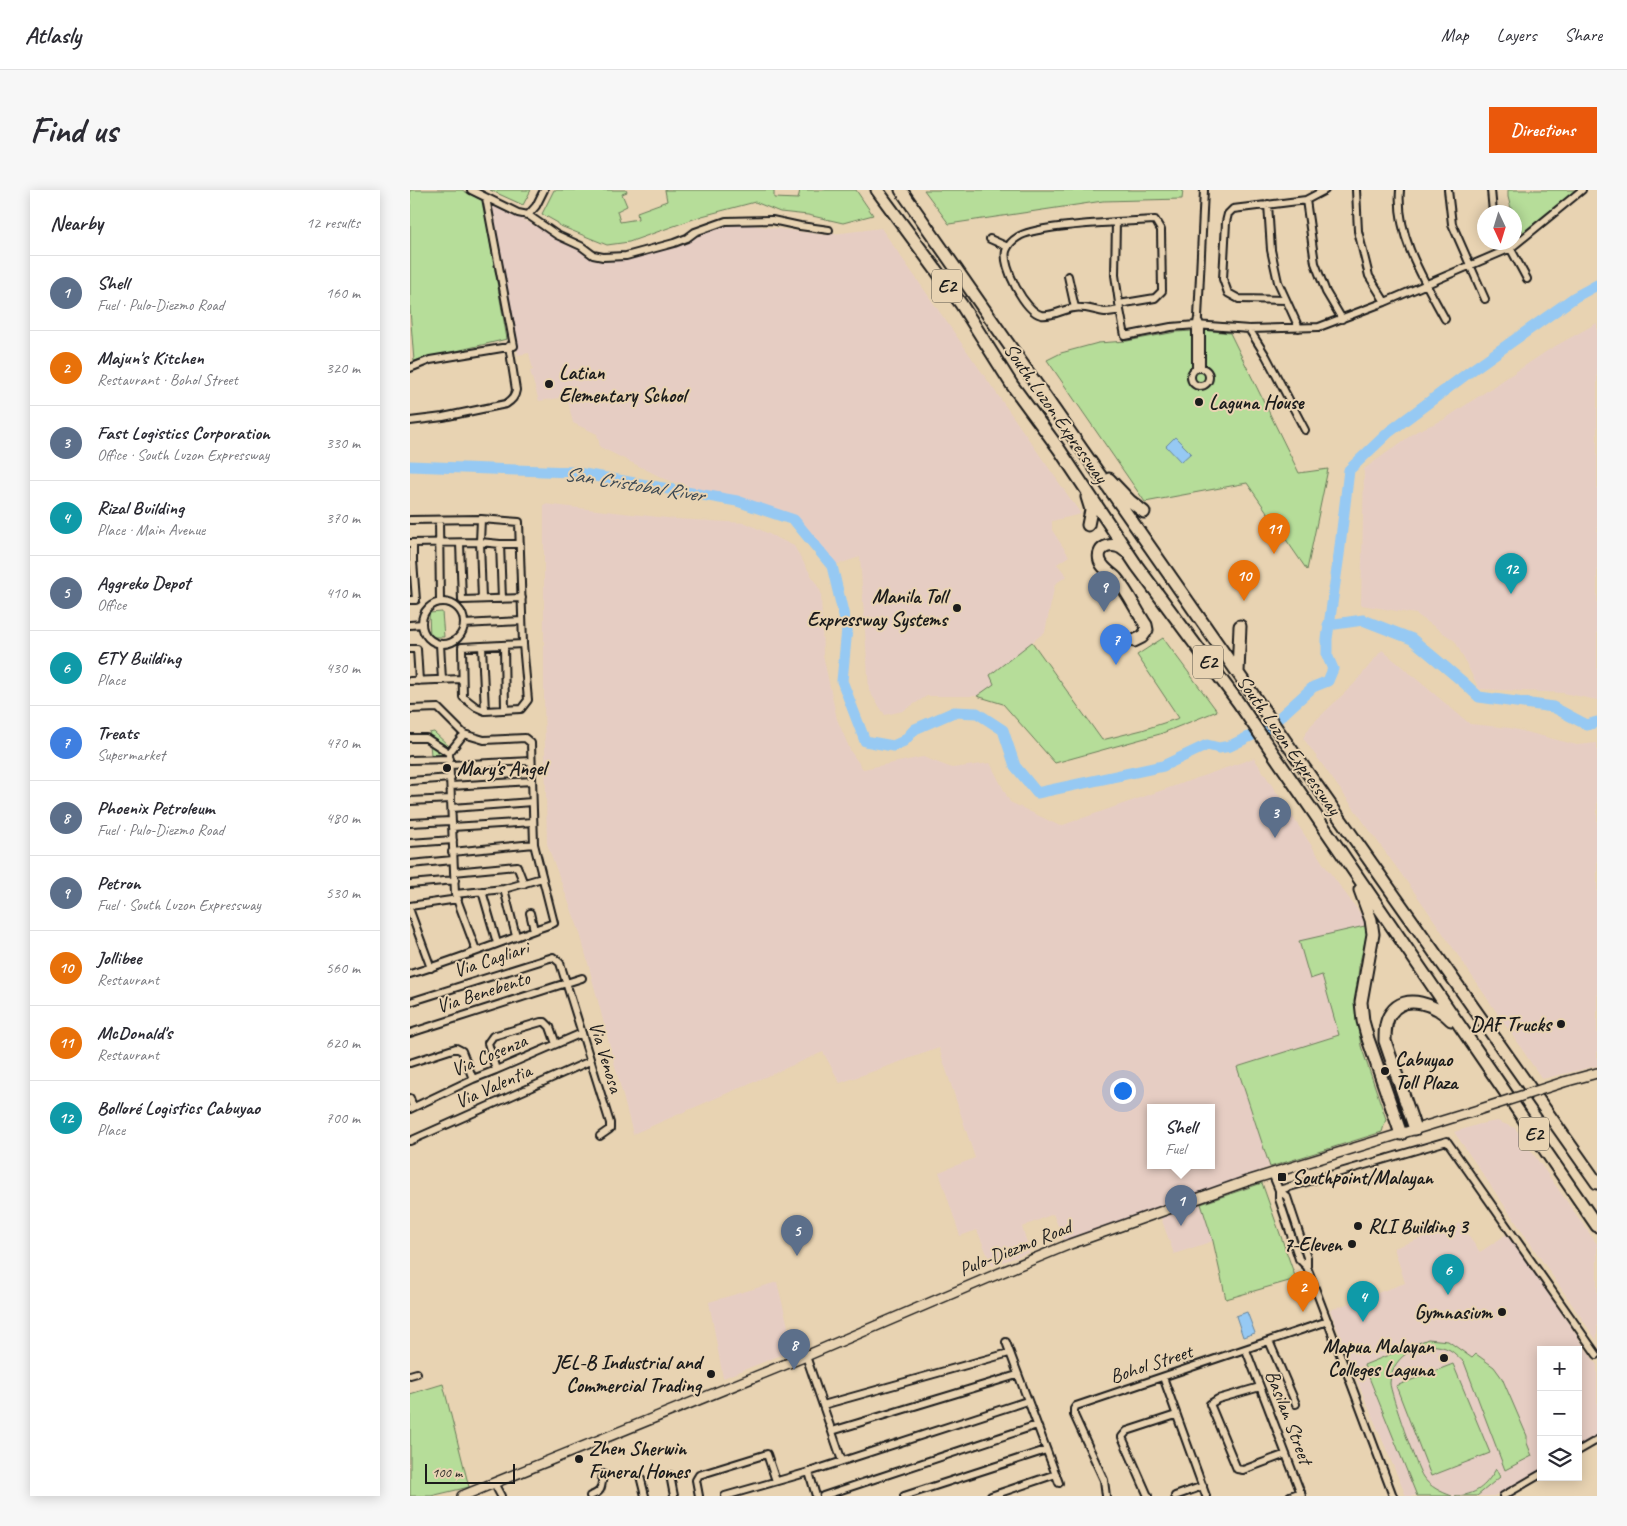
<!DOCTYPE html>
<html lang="en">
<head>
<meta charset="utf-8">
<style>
  :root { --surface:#fff; --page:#f7f7f7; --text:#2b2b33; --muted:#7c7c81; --line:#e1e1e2; --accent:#ea580c }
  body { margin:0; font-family:Caveat,sans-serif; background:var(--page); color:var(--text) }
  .controls { position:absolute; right:15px; bottom:15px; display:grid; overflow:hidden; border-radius:0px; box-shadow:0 2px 12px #0003 }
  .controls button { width:45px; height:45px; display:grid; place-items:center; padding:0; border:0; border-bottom:1px solid var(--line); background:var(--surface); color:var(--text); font:25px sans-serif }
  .compass { position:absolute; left:1067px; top:15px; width:45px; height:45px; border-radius:50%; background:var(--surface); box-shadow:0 2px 12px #0003; rotate:176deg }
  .scale { position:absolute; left:15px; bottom:12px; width:90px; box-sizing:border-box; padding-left:5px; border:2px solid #1c1c1c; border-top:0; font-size:14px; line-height:18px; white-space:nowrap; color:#1c1c1c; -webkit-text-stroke:4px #e8d3b2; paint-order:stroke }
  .you { position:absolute; left:712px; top:900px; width:18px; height:18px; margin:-12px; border:4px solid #fff; border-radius:50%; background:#1a73e8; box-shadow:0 0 0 8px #1a73e833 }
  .badge { display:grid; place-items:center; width:32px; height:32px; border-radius:50%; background:var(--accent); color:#fff; font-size:16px; font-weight:700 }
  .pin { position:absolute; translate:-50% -41px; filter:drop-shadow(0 1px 2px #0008) }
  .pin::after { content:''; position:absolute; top:26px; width:18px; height:15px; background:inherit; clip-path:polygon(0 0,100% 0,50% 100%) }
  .popup { position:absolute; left:737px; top:914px; width:68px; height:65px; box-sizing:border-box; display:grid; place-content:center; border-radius:0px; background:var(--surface); filter:drop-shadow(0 1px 4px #0005); font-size:16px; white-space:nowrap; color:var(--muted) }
  .popup b { font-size:19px; color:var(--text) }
  .popup::after { content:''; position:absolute; left:50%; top:100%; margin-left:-10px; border:10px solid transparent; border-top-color:var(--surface) }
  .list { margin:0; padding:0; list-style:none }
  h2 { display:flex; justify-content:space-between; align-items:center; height:65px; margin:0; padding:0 20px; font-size:21px }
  h2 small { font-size:16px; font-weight:400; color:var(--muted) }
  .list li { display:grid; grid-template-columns:32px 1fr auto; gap:15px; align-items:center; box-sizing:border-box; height:75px; padding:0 20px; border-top:1px solid var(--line) }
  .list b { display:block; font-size:19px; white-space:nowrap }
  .list p { margin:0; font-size:16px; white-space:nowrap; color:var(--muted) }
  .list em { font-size:16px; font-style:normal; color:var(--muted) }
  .icon { flex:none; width:28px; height:28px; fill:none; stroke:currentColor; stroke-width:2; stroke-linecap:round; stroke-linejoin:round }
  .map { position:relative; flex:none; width:1187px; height:1306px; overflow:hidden; border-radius:0px }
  header { display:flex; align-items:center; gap:30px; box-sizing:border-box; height:70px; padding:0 25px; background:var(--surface); border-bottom:1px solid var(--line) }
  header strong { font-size:24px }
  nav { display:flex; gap:28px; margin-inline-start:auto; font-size:18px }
  .intro { display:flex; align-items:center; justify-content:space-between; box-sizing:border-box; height:120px; padding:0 30px }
  h1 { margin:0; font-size:35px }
  .button { padding:12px 22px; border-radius:0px; background:var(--accent); color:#fff; font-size:18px; font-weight:700 }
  main { display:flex; gap:30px; padding:0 30px }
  aside { flex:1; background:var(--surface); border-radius:0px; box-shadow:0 2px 12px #0003 }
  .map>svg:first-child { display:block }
  .built { fill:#e6cdc3; fill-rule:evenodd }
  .green { fill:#b6dd99; stroke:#697c5a }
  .water { fill:#96c9f3; stroke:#65849d }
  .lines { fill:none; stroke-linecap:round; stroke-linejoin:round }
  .river { stroke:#96c9f3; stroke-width:11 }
  .street-casing { stroke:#1c1c1c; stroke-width:10 }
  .secondary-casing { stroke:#1c1c1c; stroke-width:12 }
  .highway-casing { stroke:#1c1c1c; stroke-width:15 }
  .street { stroke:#e8d3b2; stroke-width:6 }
  .secondary { stroke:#e8d3b2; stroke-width:9 }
  .highway { stroke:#e8d3b2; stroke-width:11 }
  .secondary-bridge-casing { stroke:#1c1c1c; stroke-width:12; stroke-linecap:butt }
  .secondary-bridge { stroke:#e8d3b2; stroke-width:9 }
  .poi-dot { fill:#1c1c1c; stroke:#e8d3b2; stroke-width:2 }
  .labels { text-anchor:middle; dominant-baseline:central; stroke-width:4; stroke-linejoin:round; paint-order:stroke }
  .shield { fill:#e8d3b2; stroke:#595349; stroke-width:1 }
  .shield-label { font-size:19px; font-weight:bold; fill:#1c1c1c }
  .poi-label { font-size:20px; font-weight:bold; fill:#1c1c1c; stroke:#e8d3b2; text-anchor:start }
  .street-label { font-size:20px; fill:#1c1c1c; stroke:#e8d3b2 }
  .water-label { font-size:21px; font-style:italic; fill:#3a4752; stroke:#e8d3b2 }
</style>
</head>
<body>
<header>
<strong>Atlasly</strong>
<nav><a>Map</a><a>Layers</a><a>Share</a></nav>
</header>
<div class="intro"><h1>Find us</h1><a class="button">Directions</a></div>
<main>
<aside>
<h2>Nearby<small>12 results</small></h2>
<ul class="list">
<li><span class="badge" style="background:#5c6f8a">1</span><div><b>Shell</b><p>Fuel · Pulo-Diezmo Road</p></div><em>160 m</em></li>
<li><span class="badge" style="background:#e8710a">2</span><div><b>Majun's Kitchen</b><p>Restaurant · Bohol Street</p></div><em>320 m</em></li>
<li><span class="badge" style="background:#5c6f8a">3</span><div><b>Fast Logistics Corporation</b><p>Office · South Luzon Expressway</p></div><em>330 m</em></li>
<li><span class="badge" style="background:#0f9aa8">4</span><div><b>Rizal Building</b><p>Place · Main Avenue</p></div><em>370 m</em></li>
<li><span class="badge" style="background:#5c6f8a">5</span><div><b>Aggreko Depot</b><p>Office</p></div><em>410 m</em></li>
<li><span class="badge" style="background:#0f9aa8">6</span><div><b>ETY Building</b><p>Place</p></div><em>430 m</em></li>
<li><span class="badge" style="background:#3f7fe0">7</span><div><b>Treats</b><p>Supermarket</p></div><em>470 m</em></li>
<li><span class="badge" style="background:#5c6f8a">8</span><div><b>Phoenix Petroleum</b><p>Fuel · Pulo-Diezmo Road</p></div><em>480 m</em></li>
<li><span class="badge" style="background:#5c6f8a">9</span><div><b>Petron</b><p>Fuel · South Luzon Expressway</p></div><em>530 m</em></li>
<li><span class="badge" style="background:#e8710a">10</span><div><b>Jollibee</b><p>Restaurant</p></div><em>560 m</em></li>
<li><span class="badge" style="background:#e8710a">11</span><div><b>McDonald's</b><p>Restaurant</p></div><em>620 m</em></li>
<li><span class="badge" style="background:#0f9aa8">12</span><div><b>Bolloré Logistics Cabuyao</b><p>Place</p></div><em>700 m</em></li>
</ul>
</aside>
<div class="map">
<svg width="1187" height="1306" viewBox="0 0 1187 1306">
  <rect width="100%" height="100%" fill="#e8d3b2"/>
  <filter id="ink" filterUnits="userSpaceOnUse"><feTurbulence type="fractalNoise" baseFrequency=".02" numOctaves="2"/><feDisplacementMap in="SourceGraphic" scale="10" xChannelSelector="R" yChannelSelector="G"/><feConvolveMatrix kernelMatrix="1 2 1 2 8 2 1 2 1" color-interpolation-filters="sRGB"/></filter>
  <g filter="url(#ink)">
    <path class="built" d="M82 14 176 61 178 65 190 69 273 51 309 35 326 33 415 45 471 38 671 324 642 331V340L659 366 647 374 657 386 645 394 635 442 580 485 584 494 567 506H517L493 521 475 525 459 501 450 367 422 376 383 330 255 289 190 257 187 244 163 233 157 207 129 211 120 181 123 180 119 163 108 165 81 17Z
      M1187 133V510L1153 503 1069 499 1045 451 1006 424 951 415 954 279 1007 241 1033 230 1140 159Z
      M134 314 266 329 336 333 384 356 411 402 413 465 427 529 441 562 453 579 513 567 542 578 580 573 600 612 650 636 844 568 915 676 959 735 900 789 912 785 929 845 827 877 860 977 654 1050 643 1024 612 1037 620 1062 582 1076 567 1040 550 1046 529 982 565 968 529 858 430 893 413 862 223 944 170 743 137 654 134 511ZM741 917H801V975H741Z
      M972 460 1060 534 1100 538 1167 555 1187 553V876L1132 889 1015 717 893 548 901 535 944 494Z
      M1087 931 1105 938 1187 1054V1151L1044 942 1070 934Z
      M791 1014 803 1051 764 1064 751 1028Z
      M1049 1033 1070 1062 1097 1044 1187 1175V1246L1168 1257V1160H1131V1280L1084 1306H996L943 1181 920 1120 995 1093 984 1058 1045 1036Z
      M367 1092 384 1160 313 1188 299 1112Z"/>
    <path class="green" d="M0 0H52L73 11 97 149 4 171 0 120Z
      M80 0H121L113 15Z
      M144 0H216L217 2 212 4 217 16 207 21 210 32 228 29 227 22 257 11 255 0H364V8L388 9 390 0H446L463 25 433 33 398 25 370 22 345 12 292 26 219 52 197 55 148 35V33L132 24Z
      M514 0H773L772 9 693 11 539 34Z
      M1098 0H1169L1115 45 1105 27 1104 22H1102L1098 7Z
      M793 140 820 143 889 283 918 279 897 380 837 293 735 312 637 170 651 163 688 153 717 151 766 142 783 141 784 176H794Z
      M32 422 34 447H20L19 423Z
      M753 448 807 521 750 544 645 573 593 514 567 506 584 494 580 485 622 452 692 550 732 540 769 528 727 465Z
      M24 542 40 557 41 564 21 565 19 543Z
      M959 735 949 776 945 817 951 856 976 929 972 942 860 977 827 877 929 845 912 785 900 789 889 751Z
      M852 993 886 1089 816 1109 803 1051 791 1014Z
      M1018 1149 1038 1151 1062 1168 1066 1164 1084 1177 1092 1188 1117 1246V1253L1122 1266 1095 1280 1054 1172C1050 1169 1045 1163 1040 1160 1015 1147 981 1164 980 1193 980 1202 1007 1279 1013 1287 1020 1297 1031 1302 1042 1306H1007L954 1175Z
      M1043 1174 1080 1263 1021 1286 986 1196Z
      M33 1194 59 1297 21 1306H0V1204Z
      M1086 1279 1090 1287 1067 1306H1045C1066 1305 1075 1297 1086 1279Z"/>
    <path class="water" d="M765 247 781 263 771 272 756 256Z
      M837 1122 845 1143 833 1147 826 1126Z"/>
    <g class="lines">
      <path class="river" d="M0 276 162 282 327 311 384 330 422 376 437 439 432 491 455 551 483 556 494 551 505 539 544 522 567 523 593 540 605 576 627 603 753 576 797 555 809 558 820 556 859 537 903 497 918 491 923 479 917 465V449L929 365 939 280 979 242 1062 180 1165 107 1187 95
        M918 435 953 430 1002 449 1053 492 1069 507 1143 517 1177 535 1187 532"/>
      <g class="street-casing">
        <path id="street" d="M61 0 108 23 118 25 126 16 134 0
          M946 0 948 41 959 86 975 112
          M990 0C986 47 1014 90 1035 129
          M1038 0 1042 34 1075 109
          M1081 0 1083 22
          M896 10 915 0
          M858 14 861 60 868 92 889 138
          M118 25 147 45 171 56 183 65 193 67 216 66 264 53 277 48 285 42 316 31 362 30 390 36 419 40
          M706 32 745 30 751 40 752 101 745 108 709 114
          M580 49 598 57
          M1097 52 1117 89
          M658 86 665 118
          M876 110 829 109 818 103 813 89 816 32 818 24 823 19 896 10 905 73 916 102 932 129
          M710 120 705 85 706 32C684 34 625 36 608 47 603 50 598 55 596 61 592 77 615 121 631 125 643 127 653 119 664 118 675 116 685 121 695 122 700 122 705 121 710 120L715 146 761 137 786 135 839 139 909 137 975 112 1101 58 1172 0
          M789 132 791 138V178
          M839 139 856 166 895 240
          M0 178 20 170 104 156 76 8
          M781 187a9 9 0 1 1 18 0a9 9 0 1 1-18 0Z
          M786 179V139L788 128 794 0
          M0 231 33 227 96 214C102 210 105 207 106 200L99 156
          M71 329 70 352 72 409
          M0 330 71 329 109 332 113 454 118 510 111 519 75 521 66 517 53 507 52 457 113 454
          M29 330 30 412
          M0 353 70 352 90 354H110
          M50 353 52 410 112 408
          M90 354 92 409
          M0 410H6L3 371V353
          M12 433a21 21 0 1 1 42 0a21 21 0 1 1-42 0Z
          M54 434 112 431
          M0 435 12 434
          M30 454 32 490
          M94 455 95 520
          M72 456 75 521
          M0 459H7L9 491
          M0 491 52 489
          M0 519 28 518 54 544 74 550 115 548 121 553 124 654 144 733C96 750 49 769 0 784
          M54 544 39 563 45 704 66 760
          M0 548H16L39 563
          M0 570 40 569
          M40 575 121 571
          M0 591 41 588
          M41 596 122 591
          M0 611 41 609
          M42 618 122 612
          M0 633 41 631
          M42 637 123 632
          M0 653 43 650
          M42 662 124 654
          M0 674 43 670
          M44 682 107 676 114 694
          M0 694 45 690
          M94 699 106 746
          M72 701 87 753
          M45 704 94 699 132 688
          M0 716 48 709
          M0 721 21 778
          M120 723 124 740
          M0 812 143 767 150 773 200 933V939L190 946
          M0 843 172 788
          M0 873 46 858 52 861 63 889
          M86 880 78 853 83 846 131 832H135L140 837 146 854
          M0 908 3 917
          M0 919 63 889 86 880 172 843
          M0 951 180 871
          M862 983 869 1000V1009L889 1069 897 1077 916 1127 983 1306
          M869 1000 1037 951 1187 1165
          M869 1000 877 1007 897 1067V1077
          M859 1151 886 1214
          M596 1152 649 1293
          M836 1160 892 1306
          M396 1166 432 1271
          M0 1185 7 1183
          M753 1187 796 1306
          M850 1197 808 1209 800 1214 827 1279 833 1280 876 1264
          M413 1215 599 1163
          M422 1241 607 1185
          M1168 1261 1187 1250
          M399 1282 406 1306
          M260 1285 264 1306
          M230 1286 235 1306
          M84 1293 91 1306
          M180 1306C193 1302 191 1297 193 1284
          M289 1306 286 1290 289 1285 357 1264 366 1291
          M315 1306 399 1282 617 1211
          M413 1306 627 1235
          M494 1306 636 1260
          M581 1306 646 1284
          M696 1306 694 1290 664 1225V1219L666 1216 918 1131
          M738 1306 712 1247 717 1241 766 1225
          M765 1306 793 1296
          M880 1306 891 1302
          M1093 1306 1131 1284"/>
      </g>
      <g class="secondary-casing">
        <path id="secondary" d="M1154 892 1187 883
          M52 1306 396 1166 585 1085 660 1054 837 991 1068 920"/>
      </g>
      <g class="highway-casing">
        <path id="highway" d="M467 0 551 114 602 195 649 259 727 376 828 512 1187 1036
          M491 0 876 552 1187 993
          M699 289 720 311 734 322
          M677 307 681 320 678 335
          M715 361C706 351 685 355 690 371 693 379 701 383 706 388 718 402 726 420 736 435L737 440 732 447 724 451
          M828 482 830 436
          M950 700 961 730 963 744 951 812 953 831 958 849 991 944
          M1005 939 975 851C975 842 975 831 981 823 995 802 1027 815 1041 830"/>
      </g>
      <use href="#street" class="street"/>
      <use href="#secondary" class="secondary"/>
      <use href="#highway" class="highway"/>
      <g class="secondary-bridge-casing">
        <path id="secondary-bridge" d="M1068 920 1154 892"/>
      </g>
      <use href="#secondary-bridge" class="secondary-bridge"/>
    </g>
  </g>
  <g class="poi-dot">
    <circle cx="139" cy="194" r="5"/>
    <circle cx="789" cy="212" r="5"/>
    <circle cx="547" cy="418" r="5"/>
    <circle cx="37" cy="578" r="5"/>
    <circle cx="1151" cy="834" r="5"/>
    <circle cx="975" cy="881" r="5"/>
    <rect x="867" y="982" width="10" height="10" rx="2.5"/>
    <circle cx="948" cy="1036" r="5"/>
    <circle cx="942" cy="1054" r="5"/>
    <circle cx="1092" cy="1122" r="5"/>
    <circle cx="1034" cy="1168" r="5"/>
    <circle cx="301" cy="1184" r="5"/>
    <circle cx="169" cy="1269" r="5"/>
  </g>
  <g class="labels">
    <g class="shield">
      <rect x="522" y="79.5" width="30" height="33" rx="4"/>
      <rect x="783" y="455.5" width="30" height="33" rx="4"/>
      <rect x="1109" y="927.5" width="30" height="33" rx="4"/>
    </g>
    <g class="shield-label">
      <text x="537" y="96">E2</text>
      <text x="798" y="472">E2</text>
      <text x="1124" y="944">E2</text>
    </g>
    <g class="poi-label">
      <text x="149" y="182">Latian<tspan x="149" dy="23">Elementary School</tspan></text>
      <text x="799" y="212">Laguna House</text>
      <text x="537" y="406" text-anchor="end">Manila Toll<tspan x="537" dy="23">Expressway Systems</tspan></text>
      <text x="47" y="578">Mary's Angel</text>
      <text x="1141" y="834" text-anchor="end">DAF Trucks</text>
      <text x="985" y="869">Cabuyao<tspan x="985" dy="23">Toll Plaza</tspan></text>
      <text x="882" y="987">Southpoint/Malayan</text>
      <text x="958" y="1036">RLI Building 3</text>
      <text x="932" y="1054" text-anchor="end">7-Eleven</text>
      <text x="1082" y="1122" text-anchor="end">Gymnasium</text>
      <text x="1024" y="1156" text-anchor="end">Mapua Malayan<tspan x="1024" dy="23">Colleges Laguna</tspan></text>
      <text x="291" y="1172" text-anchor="end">JEL-B Industrial and<tspan x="291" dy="23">Commercial Trading</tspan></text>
      <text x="179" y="1258">Zhen Sherwin<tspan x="179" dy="23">Funeral Homes</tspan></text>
    </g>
    <g class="street-label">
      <text transform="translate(646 223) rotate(55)">South Luzon Expressway</text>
      <text transform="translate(879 555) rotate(55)">South Luzon Expressway</text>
      <text transform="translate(81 769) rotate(-18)">Via Cagliari</text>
      <text transform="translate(73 802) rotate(-18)">Via Benebento</text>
      <text transform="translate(79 865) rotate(-23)">Via Cosenza</text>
      <text transform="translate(196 867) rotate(73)">Via Venosa</text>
      <text transform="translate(83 896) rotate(-24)">Via Valentia</text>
      <text transform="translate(605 1058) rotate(-22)">Pulo-Diezmo Road</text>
      <text transform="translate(741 1174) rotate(-18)">Bohol Street</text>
      <text transform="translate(879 1227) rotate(69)">Basilan Street</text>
    </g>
    <g class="water-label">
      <text transform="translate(224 294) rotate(9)">San Cristobal River</text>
    </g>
  </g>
</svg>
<div class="controls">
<button>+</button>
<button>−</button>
<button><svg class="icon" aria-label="layers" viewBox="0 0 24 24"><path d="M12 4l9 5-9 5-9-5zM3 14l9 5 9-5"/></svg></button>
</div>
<svg class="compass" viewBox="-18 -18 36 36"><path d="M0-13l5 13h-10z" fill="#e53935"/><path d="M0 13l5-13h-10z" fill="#7c7c81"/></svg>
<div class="scale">100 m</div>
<div class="you"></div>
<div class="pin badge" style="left:771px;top:1036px;background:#5c6f8a">1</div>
<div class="popup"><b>Shell</b>Fuel</div>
<div class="pin badge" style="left:893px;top:1122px;background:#e8710a">2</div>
<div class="pin badge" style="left:865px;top:648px;background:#5c6f8a">3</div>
<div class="pin badge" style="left:953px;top:1132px;background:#0f9aa8">4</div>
<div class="pin badge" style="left:387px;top:1066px;background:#5c6f8a">5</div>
<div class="pin badge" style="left:1038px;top:1105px;background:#0f9aa8">6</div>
<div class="pin badge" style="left:706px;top:475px;background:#3f7fe0">7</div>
<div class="pin badge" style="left:384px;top:1180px;background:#5c6f8a">8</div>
<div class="pin badge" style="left:694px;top:422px;background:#5c6f8a">9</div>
<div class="pin badge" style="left:834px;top:411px;background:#e8710a">10</div>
<div class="pin badge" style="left:864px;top:364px;background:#e8710a">11</div>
<div class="pin badge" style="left:1101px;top:404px;background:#0f9aa8">12</div>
</div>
</main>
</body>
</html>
